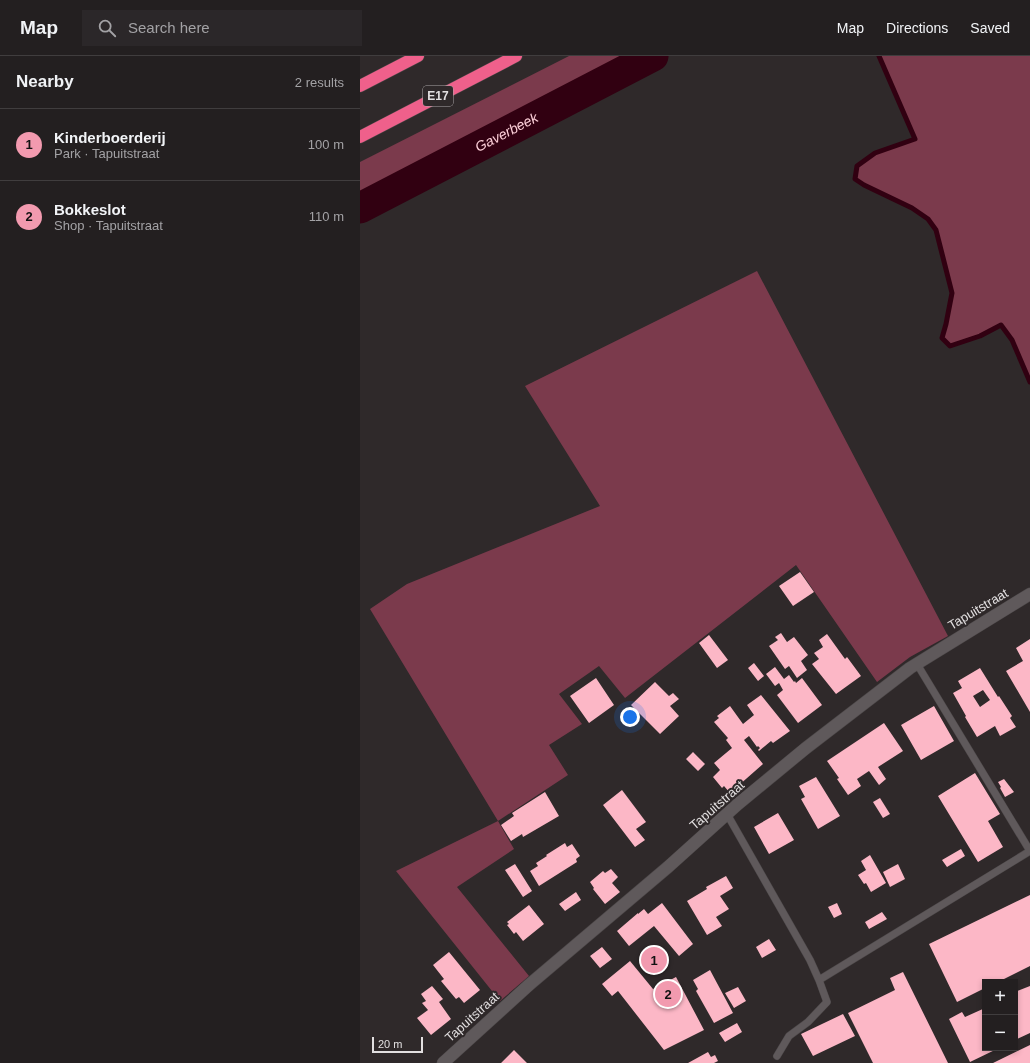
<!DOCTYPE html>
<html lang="en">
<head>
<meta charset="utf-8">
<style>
  :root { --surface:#231f20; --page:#2b2729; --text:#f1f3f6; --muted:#a3a2a5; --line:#403d3e; --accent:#f29aaf }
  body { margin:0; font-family:Arial,sans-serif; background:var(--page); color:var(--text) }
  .controls { position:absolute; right:12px; bottom:12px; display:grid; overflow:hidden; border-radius:0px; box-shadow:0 2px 6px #0003 }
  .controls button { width:36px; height:36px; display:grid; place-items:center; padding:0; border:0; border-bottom:1px solid var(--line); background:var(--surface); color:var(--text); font:20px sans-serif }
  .scale { position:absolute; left:12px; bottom:10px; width:51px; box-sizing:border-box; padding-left:4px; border:2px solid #e2dfe0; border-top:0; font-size:11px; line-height:14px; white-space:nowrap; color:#e2dfe0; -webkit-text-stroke:3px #2f292a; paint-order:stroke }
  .you { position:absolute; left:270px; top:661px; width:14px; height:14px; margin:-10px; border:3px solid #fff; border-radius:50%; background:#1a73e8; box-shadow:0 0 0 6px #1a73e833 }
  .badge { display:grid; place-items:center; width:26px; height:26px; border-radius:50%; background:var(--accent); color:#111; font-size:13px; font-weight:700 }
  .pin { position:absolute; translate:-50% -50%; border:2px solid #fff; box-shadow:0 1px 4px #0006 }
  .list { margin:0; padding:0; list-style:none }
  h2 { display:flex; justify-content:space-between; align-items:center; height:52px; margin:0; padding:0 16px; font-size:17px }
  h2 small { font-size:13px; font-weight:400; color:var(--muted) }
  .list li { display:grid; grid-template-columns:26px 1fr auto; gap:12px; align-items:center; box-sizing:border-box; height:72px; padding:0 16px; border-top:1px solid var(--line) }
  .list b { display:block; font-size:15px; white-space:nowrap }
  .list p { margin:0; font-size:13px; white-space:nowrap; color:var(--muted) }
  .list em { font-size:13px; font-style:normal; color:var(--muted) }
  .icon { flex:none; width:22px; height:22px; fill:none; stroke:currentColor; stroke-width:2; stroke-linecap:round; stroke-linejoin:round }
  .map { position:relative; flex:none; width:670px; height:1007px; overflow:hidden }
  header { display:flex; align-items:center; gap:24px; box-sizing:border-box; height:56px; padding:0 20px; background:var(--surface); border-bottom:1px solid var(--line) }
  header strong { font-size:19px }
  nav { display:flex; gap:22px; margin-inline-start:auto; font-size:14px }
  .search { width:280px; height:36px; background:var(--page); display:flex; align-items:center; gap:10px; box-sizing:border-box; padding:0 14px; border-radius:0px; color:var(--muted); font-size:15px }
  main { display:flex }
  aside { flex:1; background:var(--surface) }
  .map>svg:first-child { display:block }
  .green { fill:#7b3a4c }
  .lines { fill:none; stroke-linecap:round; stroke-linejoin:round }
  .stream { stroke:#310011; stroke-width:5 }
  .river { stroke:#310011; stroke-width:31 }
  .building { fill:#fcb7c6; fill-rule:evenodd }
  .lane-casing { stroke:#4c4748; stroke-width:8 }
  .street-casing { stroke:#4c4748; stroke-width:13 }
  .highway-casing { stroke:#4c4748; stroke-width:13 }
  .lane { stroke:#5f595b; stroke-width:7 }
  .street { stroke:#5f595b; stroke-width:12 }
  .highway { stroke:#ef608b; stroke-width:12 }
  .labels { text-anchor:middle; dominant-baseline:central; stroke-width:4; stroke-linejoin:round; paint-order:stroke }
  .shield { fill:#2f292a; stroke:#aca8a9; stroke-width:1 }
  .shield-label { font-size:12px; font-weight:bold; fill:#e2dfe0 }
  .street-label { font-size:13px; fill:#e2dfe0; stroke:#2f292a }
  .water-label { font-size:14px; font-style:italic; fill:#fdcfd9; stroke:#2f292a }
</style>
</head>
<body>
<header>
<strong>Map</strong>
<div class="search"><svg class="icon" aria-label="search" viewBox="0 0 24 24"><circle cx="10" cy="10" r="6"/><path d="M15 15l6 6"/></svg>Search here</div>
<nav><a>Map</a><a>Directions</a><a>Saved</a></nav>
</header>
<main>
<aside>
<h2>Nearby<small>2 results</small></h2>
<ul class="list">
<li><span class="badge">1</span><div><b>Kinderboerderij</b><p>Park · Tapuitstraat</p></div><em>100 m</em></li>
<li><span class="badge">2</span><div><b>Bokkeslot</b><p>Shop · Tapuitstraat</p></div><em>110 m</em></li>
</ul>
</aside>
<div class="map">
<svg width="670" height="1007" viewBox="0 0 670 1007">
  <rect width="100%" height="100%" fill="#2f292a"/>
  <path class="green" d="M209 0H293L0 152V106Z
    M519 0H670V326L652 284 641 269 620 280 590 290 582 282 586 268 592 237 576 174 568 163 552 152 504 129 495 123 497 110 515 97 555 82Z
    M397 215 588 580 550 601 517 626 436 509 265 642 239 610 199 638 222 668 189 689 208 719 138 765 154 793 97 831 169 920 140 945 36 815 138 765 10 553 47 528 240 450 165 330Z"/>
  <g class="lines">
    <path class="stream" d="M519 0 555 83 515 97 497 110 495 123 504 129 552 152 568 163 576 174 592 237 586 268 582 282 590 290 620 280 641 269 652 284 670 326"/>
    <path class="river" id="s1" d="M0 152 293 0"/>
  </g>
  <path class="building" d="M440 516 454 536 433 550 419 530Z
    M421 577 427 586 434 581 448 599 441 605 447 614 437 622 429 610 425 613 409 590 418 584 415 581Z
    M467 578 485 603 487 601 501 620 476 638 452 608 459 603 454 597 463 591 459 584Z
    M349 579 368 604 357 612 339 587Z
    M670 583V656L646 615 663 605 656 592Z
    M394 607 404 620 398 625 388 612Z
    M415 611 424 623 429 619 434 626 435 625 436 627 442 622 462 649 438 667 417 639 423 634 419 627 415 630 406 618Z
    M620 612 638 641 639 640 652 660 650 662 656 671 640 680 635 670 617 681 605 661 606 660 593 637 602 632 598 625ZM623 634 630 644 620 651 613 640Z
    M236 622 254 649 229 667 210 640Z
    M295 626 309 640 313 637 319 643 310 650 319 660 300 678 271 649Z
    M401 639 430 675 413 687 411 685 399 695 398 694 400 692 398 690 397 691 389 680 384 684 403 708 370 737 364 730 362 732 353 721 360 714 354 707 372 692 366 684 368 682 354 666 359 662 357 660 370 650 383 668 394 659 387 649Z
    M574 650 594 685 561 704 541 669Z
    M524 667 543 695 518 711 526 723 519 729 509 715 497 723 501 730 488 739 477 723 479 722 467 705Z
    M333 696 345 708 338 715 326 703Z
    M615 717 640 758 628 765 643 791 618 806 578 740Z
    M456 721 480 760 458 773 441 743 445 741 439 730Z
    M644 723 654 736 645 741 640 732 641 731 638 726Z
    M262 734 286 766 276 773 285 784 275 791 243 749Z
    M185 736 199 760 163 781 162 778 151 785 141 769 154 760 152 757Z
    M520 742 530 758 523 762 513 746Z
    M418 757 434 784 409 798 394 771Z
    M205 787 207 791 212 788 220 800 216 803 217 806 179 830 170 815 178 810 176 807 187 800 186 799Z
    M601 793 605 800 587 811 582 804Z
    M510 799 526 827 511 836 506 827 504 828 498 819 506 814 501 805Z
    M155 808 172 835 163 841 145 814Z
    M538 808 545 823 530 831 523 816Z
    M251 813 258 821 252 827 260 836 245 848 233 833 234 832 230 826 243 815 245 817Z
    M366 820 373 832 360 840 369 853 356 861 362 870 347 879 327 845 347 833 346 831Z
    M216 836 221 844 205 855 199 848Z
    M670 839V910L638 926H625V932L597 946 569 888Z
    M302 847 333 888 319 900 294 870 269 890 257 875 278 857V858L284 853 288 858Z
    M477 847 482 858 474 862 468 851Z
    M169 849 184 868 163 885 156 876 154 878 147 869 149 868 147 866Z
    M522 856 527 863 509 873 505 866Z
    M409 883 416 894 402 902 396 891Z
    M242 891 252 903 240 912 230 900Z
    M89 896 120 934 104 947 99 941 96 943 81 925 84 923 73 909Z
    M270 905 293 933 316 921 344 974 304 994 258 935 252 940 242 928Z
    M350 914 373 957 354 967 336 935 338 933 333 924Z
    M543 916 588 1007H513L488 957 535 934 530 922Z
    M72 930 83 943 79 946 91 963 71 979 57 962 68 954 62 947 66 945 61 938Z
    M670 930V977L655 984V936Z
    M378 931 386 945 374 952 365 937Z
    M625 952V992H639L610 1006 589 963 602 956 605 961Z
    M483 958 495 980 453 1000 441 978Z
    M377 967 382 976 365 986 359 977Z
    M670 989V1007H633Z
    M154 994 167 1007H141Z
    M348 996 351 1001 355 999 358 1005 354 1007H328Z"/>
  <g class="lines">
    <g class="lane-casing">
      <path id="lane" d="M557 608 670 795
        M367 758 450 904 459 924
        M417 1000 429 980 448 966 467 946 459 924 670 795"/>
    </g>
    <g class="street-casing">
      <path id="street" d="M83 1007 170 928 308 811 378 748 446 692 550 612 670 538"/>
    </g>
    <g class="highway-casing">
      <path id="highway" d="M0 30 58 0
        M0 81 156 0"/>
    </g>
    <use href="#lane" class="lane"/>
    <use href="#street" class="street"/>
    <use href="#highway" class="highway"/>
  </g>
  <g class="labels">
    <rect class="shield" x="63" y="30" width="30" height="20" rx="3"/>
    <g class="shield-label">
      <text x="78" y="40">E17</text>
    </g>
    <g class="street-label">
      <text transform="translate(618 553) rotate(-31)">Tapuitstraat</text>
      <text transform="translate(357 749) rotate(-41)">Tapuitstraat</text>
      <text transform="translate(112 961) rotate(-42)">Tapuitstraat</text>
    </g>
    <g class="water-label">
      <text stroke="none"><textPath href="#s1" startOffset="165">Gaverbeek</textPath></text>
    </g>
  </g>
</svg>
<div class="controls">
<button>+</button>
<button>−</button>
</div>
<div class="scale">20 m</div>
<div class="you"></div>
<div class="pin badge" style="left:294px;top:904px">1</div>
<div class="pin badge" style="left:308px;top:938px">2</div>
</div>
</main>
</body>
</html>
